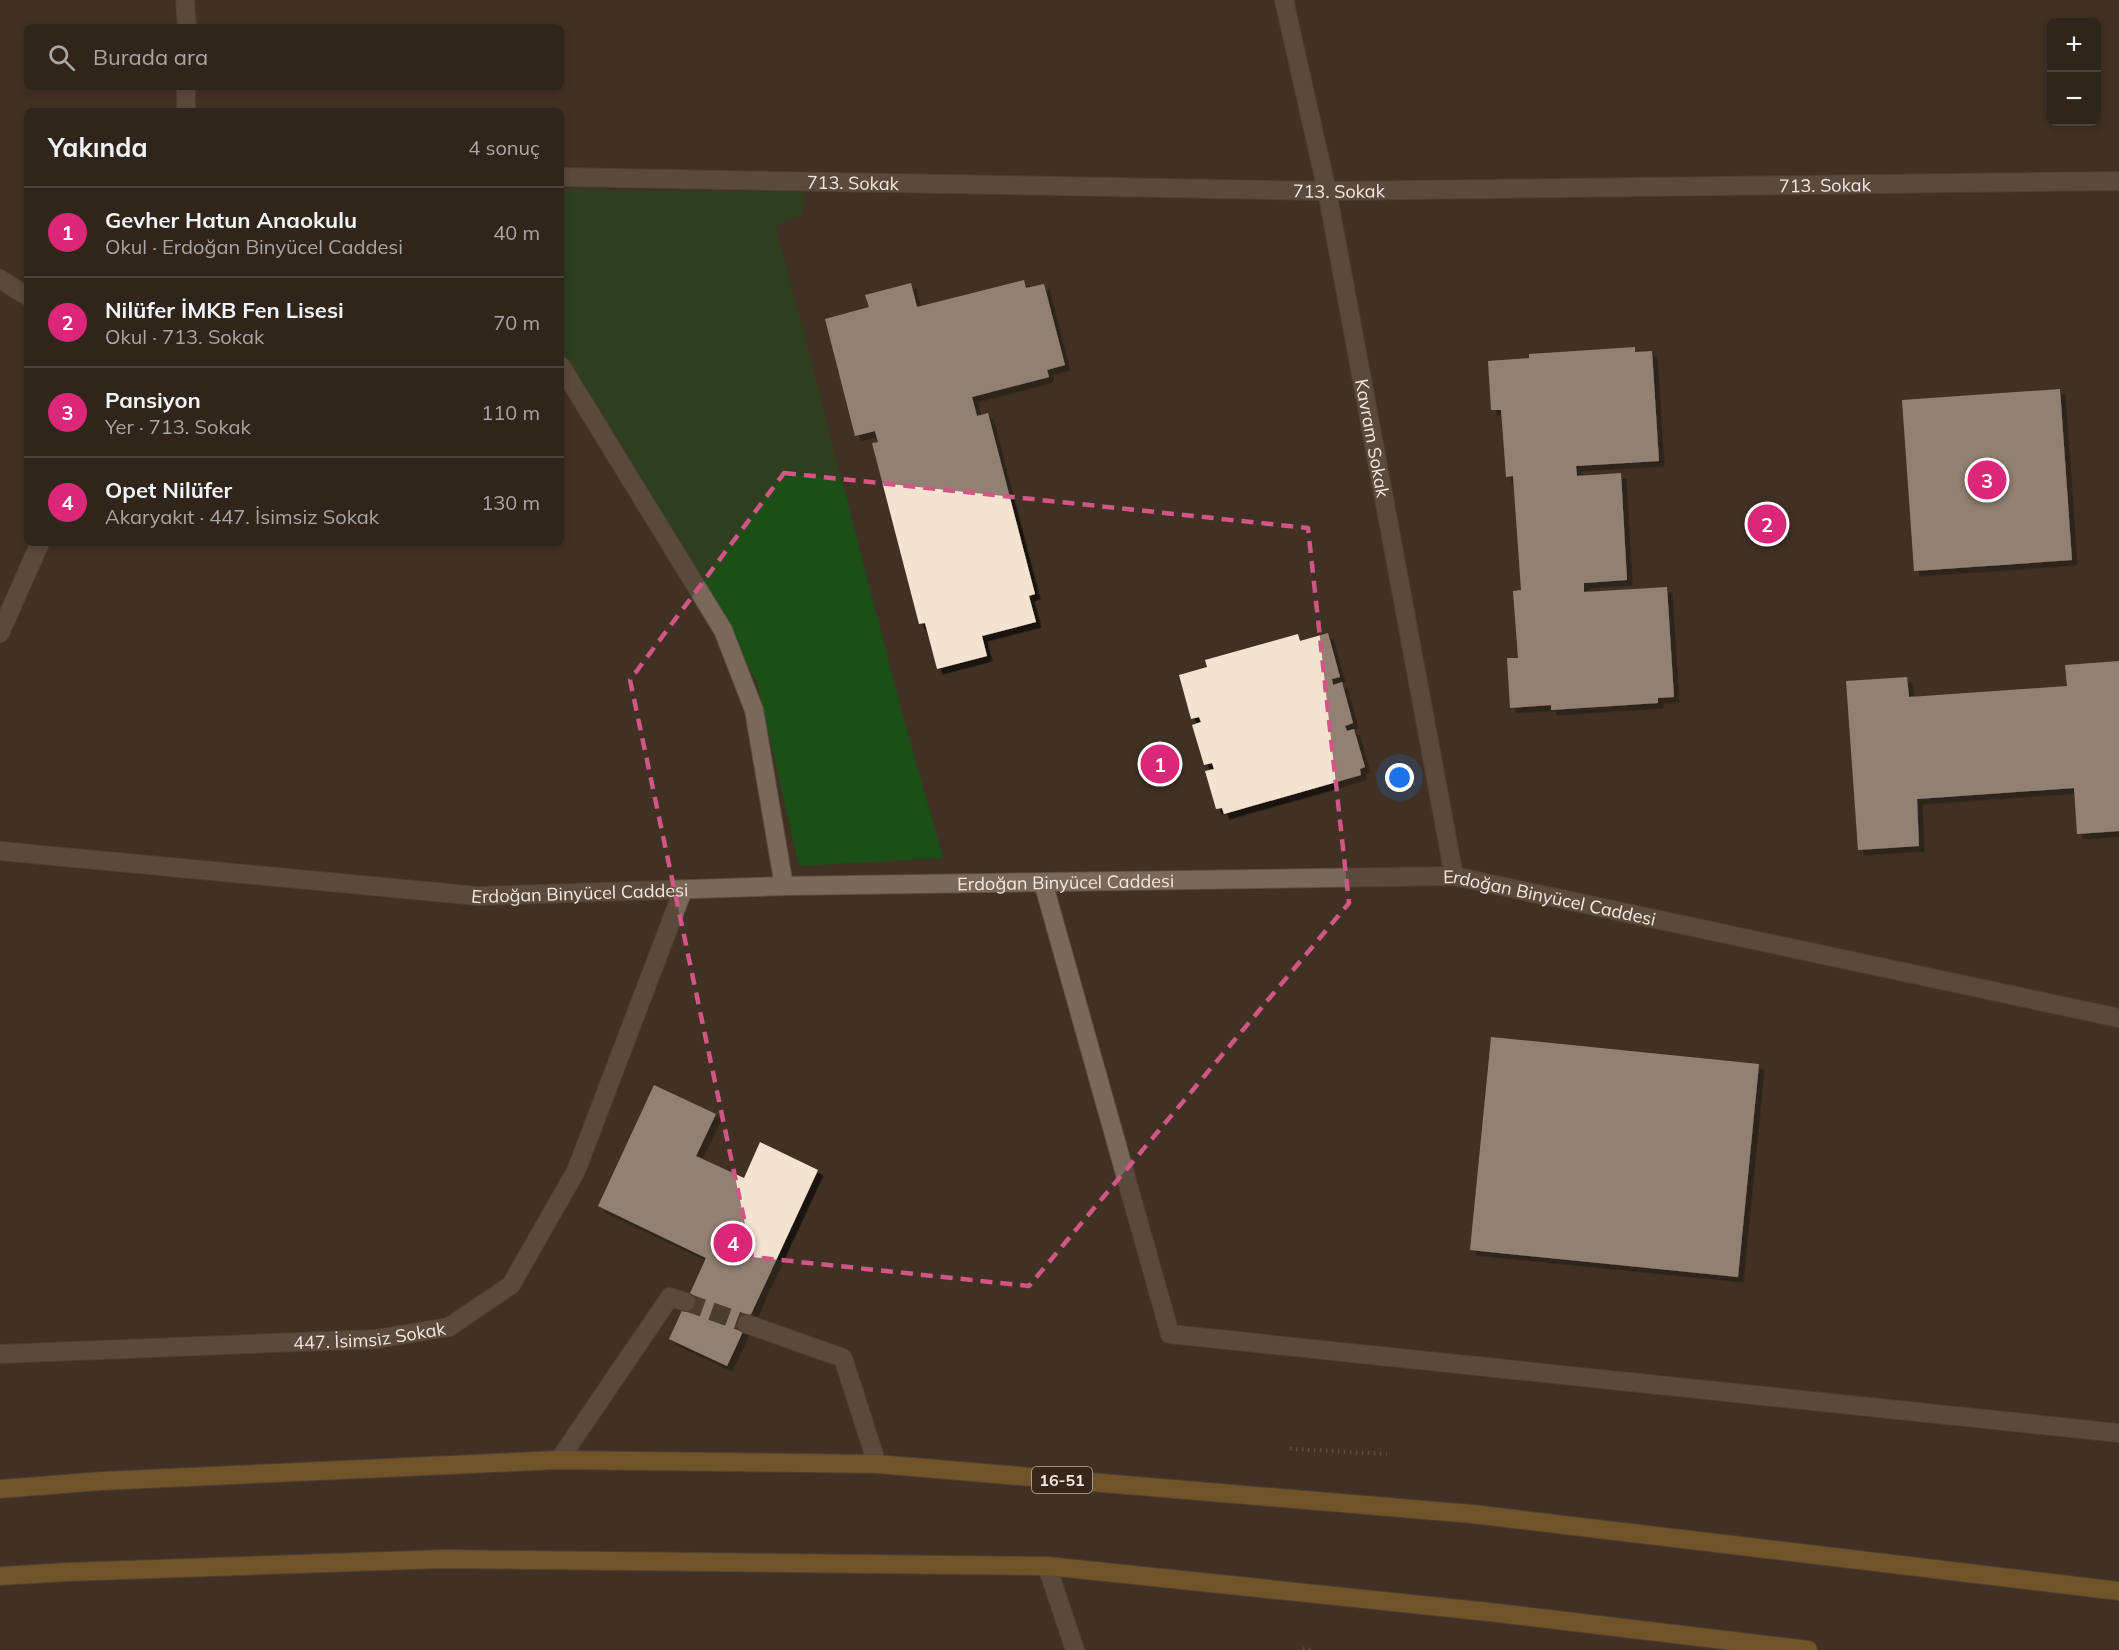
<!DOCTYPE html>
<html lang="tr">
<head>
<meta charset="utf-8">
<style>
  :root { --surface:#30251b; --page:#3c3128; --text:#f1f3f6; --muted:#a8a5a3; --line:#4b423a; --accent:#db2777 }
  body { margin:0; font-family:Mulish,sans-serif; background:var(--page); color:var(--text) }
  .controls { position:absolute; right:18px; top:18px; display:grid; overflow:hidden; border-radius:9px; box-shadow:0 3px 9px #0003 }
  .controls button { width:54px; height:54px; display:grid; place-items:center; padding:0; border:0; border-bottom:2px solid var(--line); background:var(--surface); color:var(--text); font:30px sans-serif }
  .you { position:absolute; left:1400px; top:778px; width:21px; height:21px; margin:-15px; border:4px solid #fff; border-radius:50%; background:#1a73e8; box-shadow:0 0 0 9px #1a73e833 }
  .badge { display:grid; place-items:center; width:39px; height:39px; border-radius:50%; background:var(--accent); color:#fff; font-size:20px; font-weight:700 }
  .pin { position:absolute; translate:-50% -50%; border:3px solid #fff; box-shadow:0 2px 6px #0006 }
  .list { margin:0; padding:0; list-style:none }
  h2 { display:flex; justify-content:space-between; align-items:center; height:78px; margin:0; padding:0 24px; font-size:26px }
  h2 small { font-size:20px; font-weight:400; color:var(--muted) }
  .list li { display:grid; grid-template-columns:39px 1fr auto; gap:18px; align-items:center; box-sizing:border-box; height:90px; padding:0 24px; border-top:2px solid var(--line) }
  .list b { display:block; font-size:22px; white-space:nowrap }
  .list p { margin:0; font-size:20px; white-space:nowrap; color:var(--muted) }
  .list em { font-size:20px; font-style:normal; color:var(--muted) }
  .icon { flex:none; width:33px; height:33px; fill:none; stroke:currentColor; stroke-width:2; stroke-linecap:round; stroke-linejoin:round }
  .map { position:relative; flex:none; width:2119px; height:1650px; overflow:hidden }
  .search { position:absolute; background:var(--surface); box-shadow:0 3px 9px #0003; left:24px; top:24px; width:540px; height:66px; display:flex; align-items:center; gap:15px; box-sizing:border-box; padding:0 21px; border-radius:9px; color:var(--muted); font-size:22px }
  .panel { position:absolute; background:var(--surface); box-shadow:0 3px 9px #0003; left:24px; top:108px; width:540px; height:438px; border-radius:9px }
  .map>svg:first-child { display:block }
  .green { fill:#1c4e17 }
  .building { fill:#f5e3d1; filter:url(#shadow) }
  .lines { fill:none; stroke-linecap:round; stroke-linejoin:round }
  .minor-tunnel { stroke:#5b4c40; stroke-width:18; stroke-dasharray:18 9; stroke-linecap:butt }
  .minor-casing { stroke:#5c4f43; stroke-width:20 }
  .major-casing { stroke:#5c4f43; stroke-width:20 }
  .path { stroke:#7e7166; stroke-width:4; stroke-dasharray:1.5 4.5; stroke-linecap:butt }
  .minor { stroke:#7a695b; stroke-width:18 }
  .major { stroke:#ae7c2f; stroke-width:18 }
  .marked { fill:none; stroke:#d05683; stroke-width:4.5; stroke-dasharray:12 8; stroke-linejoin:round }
  .labels { text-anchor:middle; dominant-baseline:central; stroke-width:6; stroke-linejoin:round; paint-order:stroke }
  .shield { fill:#36271a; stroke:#baaea5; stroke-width:1.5 }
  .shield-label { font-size:16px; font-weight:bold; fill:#f2e8e0 }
  .street-label { font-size:18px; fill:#f2e8e0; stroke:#36271a }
</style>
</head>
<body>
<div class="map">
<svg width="2119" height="1650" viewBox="0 0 2119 1650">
  <defs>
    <filter id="shadow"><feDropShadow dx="5.5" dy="5.5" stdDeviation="0" flood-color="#0009"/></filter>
  </defs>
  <rect width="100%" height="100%" fill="#403124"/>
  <path class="green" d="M561 189 805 192 802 215 776 226 900 705 943 858 799 866 757 682 561 351Z"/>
  <path class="building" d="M1024 280 1026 288 1044 284 1065 365 1047 370 1049 377 972 397 977 416 988 413 1035 594 1029 596 1036 622 982 636 987 656 937 669 925 623 919 624 872 443 878 442 875 431 855 436 825 319 869 307 865 295 911 283 917 307Z
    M1635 347V352L1652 351 1659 461 1576 466 1577 476 1621 473 1627 580 1584 583V592L1667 587 1674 697 1658 698V703L1551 710V705L1510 708 1507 658H1518L1513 591 1521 590 1513 476 1506 477 1501 410H1491L1488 361 1529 358V354Z
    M2060 389 2072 560 1914 571 1902 400Z
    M1328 633 1340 677 1332 679 1333 685 1342 682 1353 723 1345 726 1347 731 1354 729 1365 767 1360 769 1361 775 1224 814 1222 808 1216 809 1205 771 1214 769 1212 763 1204 765 1192 725 1201 722 1199 717 1191 719 1179 675 1207 667 1205 660 1298 634 1300 641Z
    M2119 661V831L2077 834 2074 788 1917 799 1919 846 1858 850 1846 681 1907 677 1909 697 2067 686 2065 665Z
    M1491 1037 1759 1064 1738 1277 1470 1250Z
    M654 1085 716 1114 696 1156 744 1178 760 1142 818 1170 727 1366 669 1339 706 1258 598 1206Z"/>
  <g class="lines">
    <path class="minor-tunnel" d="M686 1302 747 1324"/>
    <g class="minor-casing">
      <g id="minor">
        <path d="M185 0 187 27"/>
        <path id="s1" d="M1284 0 1327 191 1454 876"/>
        <path d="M186 111V87"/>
        <path id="s2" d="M561 177 1327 191 2119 181"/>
        <path d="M0 279 27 296"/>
        <path d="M561 366 723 630 754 710 784 886"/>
        <path d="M0 633 40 543"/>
        <path id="s3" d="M0 851 478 896 784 886 1454 876 2119 1018"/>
        <path d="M1043 882 1170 1334 2119 1433"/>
        <path d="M747 1324 843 1358 877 1464"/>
        <path id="s4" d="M0 1354 376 1339 449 1327 511 1285 576 1171 683 890"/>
        <path d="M559 1460 670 1297 686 1302"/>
        <path d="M1047 1566 1075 1650"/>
      </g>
    </g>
    <g class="major-casing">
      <path id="major" d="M0 1489 102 1481 559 1460 877 1464 1472 1514 2119 1591
        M0 1576 68 1572 443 1559 1047 1566 1489 1612 1808 1650"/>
    </g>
    <path class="path" d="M1290 1449 1387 1454
      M1303 1649 1312 1650"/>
    <use href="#minor" class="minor"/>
    <use href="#major" class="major"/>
  </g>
  <path d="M0 0H2119V1650H0ZM784 473 1308 528 1349 903 1029 1286 752 1257 630 680Z" fill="#403124" fill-opacity=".55" fill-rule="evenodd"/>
  <path class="marked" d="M784 473 1308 528 1349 903 1029 1286 752 1257 630 680Z"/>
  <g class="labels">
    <rect class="shield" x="1032" y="1467" width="60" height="26" rx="4.5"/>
    <g class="shield-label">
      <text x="1062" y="1480">16-51</text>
    </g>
    <g class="street-label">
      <text stroke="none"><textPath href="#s2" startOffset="292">713. Sokak</textPath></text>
      <text stroke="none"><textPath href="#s2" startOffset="1264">713. Sokak</textPath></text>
      <text stroke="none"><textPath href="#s2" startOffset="778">713. Sokak</textPath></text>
      <text stroke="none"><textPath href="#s1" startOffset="447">Kavram Sokak</textPath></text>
      <text stroke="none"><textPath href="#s3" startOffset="1068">Erdoğan Binyücel Caddesi</textPath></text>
      <text stroke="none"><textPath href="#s3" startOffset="582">Erdoğan Binyücel Caddesi</textPath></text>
      <text stroke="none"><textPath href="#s3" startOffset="1554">Erdoğan Binyücel Caddesi</textPath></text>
      <text stroke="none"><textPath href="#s4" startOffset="370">447. İsimsiz Sokak</textPath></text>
    </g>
  </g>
</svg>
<div class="controls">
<button>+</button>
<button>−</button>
</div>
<div class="you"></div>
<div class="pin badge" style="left:1160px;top:764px">1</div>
<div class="pin badge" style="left:1767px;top:524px">2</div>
<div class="pin badge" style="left:1987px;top:480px">3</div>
<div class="pin badge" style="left:733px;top:1243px">4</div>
<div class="search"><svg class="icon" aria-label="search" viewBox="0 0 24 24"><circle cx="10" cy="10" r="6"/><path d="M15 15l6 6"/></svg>Burada ara</div>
<section class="panel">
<h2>Yakında<small>4 sonuç</small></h2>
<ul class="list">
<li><span class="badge">1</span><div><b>Gevher Hatun Anaokulu</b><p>Okul · Erdoğan Binyücel Caddesi</p></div><em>40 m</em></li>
<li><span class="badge">2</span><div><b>Nilüfer İMKB Fen Lisesi</b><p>Okul · 713. Sokak</p></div><em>70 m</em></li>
<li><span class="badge">3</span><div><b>Pansiyon</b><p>Yer · 713. Sokak</p></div><em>110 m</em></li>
<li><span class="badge">4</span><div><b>Opet Nilüfer</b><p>Akaryakıt · 447. İsimsiz Sokak</p></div><em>130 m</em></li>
</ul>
</section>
</div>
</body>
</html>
